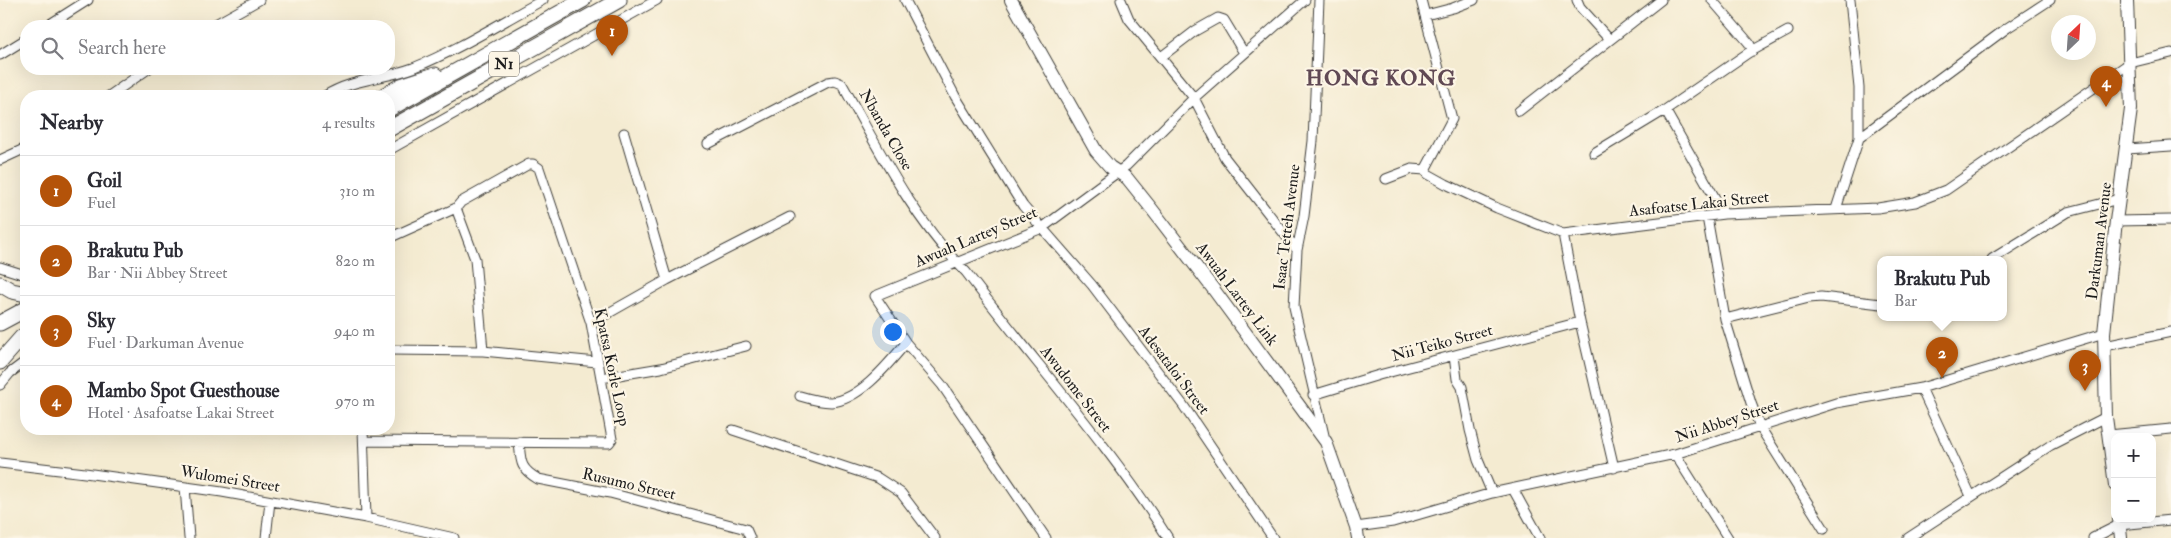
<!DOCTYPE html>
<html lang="en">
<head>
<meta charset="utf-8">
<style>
  :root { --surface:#fff; --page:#f2f2f3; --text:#2b2b33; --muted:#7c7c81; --line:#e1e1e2; --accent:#b45309 }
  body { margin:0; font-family:"IM FELL Double Pica",serif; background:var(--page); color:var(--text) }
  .controls { position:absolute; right:15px; bottom:15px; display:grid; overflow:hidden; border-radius:10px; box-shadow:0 5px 20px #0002 }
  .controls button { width:45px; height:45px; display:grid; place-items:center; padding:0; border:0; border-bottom:1px solid var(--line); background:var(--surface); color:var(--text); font:25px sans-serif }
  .compass { position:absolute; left:2051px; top:15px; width:45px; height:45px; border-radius:50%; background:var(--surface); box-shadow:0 5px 20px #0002; rotate:25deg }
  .you { position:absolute; left:892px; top:331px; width:18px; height:18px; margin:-12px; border:4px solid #fff; border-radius:50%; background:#1a73e8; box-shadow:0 0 0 8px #1a73e833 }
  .badge { display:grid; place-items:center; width:32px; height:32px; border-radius:50%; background:var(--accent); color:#fff; font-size:16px; font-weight:700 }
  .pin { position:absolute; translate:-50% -41px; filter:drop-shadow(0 1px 2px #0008) }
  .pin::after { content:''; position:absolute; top:26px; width:18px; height:15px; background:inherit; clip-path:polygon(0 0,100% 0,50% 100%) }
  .popup { position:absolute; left:1877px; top:256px; width:130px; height:65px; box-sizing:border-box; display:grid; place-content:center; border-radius:10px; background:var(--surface); filter:drop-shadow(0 1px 4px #0005); font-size:16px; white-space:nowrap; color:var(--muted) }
  .popup b { font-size:19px; color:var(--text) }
  .popup::after { content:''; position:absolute; left:50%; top:100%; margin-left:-10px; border:10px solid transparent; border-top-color:var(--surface) }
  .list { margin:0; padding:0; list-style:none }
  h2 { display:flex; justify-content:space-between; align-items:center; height:65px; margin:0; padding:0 20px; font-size:21px }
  h2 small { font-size:16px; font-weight:400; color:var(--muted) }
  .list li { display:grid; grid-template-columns:32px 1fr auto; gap:15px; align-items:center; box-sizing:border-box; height:70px; padding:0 20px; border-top:1px solid var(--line) }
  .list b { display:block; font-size:19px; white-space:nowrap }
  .list p { margin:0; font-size:16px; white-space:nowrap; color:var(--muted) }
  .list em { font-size:16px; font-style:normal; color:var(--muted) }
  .icon { flex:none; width:28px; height:28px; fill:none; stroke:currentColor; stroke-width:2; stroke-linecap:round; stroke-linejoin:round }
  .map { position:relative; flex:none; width:2171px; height:538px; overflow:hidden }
  .search { position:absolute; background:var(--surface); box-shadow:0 5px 20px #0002; left:20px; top:20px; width:375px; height:55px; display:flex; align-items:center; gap:12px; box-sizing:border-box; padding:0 18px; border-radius:20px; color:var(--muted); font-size:19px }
  .panel { position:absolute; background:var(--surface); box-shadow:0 5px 20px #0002; left:20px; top:90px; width:375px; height:345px; border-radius:20px }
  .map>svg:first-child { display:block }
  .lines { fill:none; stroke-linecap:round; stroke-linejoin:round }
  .street-casing { stroke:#3c3b37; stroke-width:11 }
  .secondary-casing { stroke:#3c3b37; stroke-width:14 }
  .highway-casing { stroke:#3c3b37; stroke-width:17 }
  .street { stroke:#fff; stroke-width:9 }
  .secondary { stroke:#fff; stroke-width:12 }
  .highway { stroke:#fff; stroke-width:15 }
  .labels { text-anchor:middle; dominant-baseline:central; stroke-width:4.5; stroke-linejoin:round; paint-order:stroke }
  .shield { fill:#fcf5e5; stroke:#5f5d58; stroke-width:1 }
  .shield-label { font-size:15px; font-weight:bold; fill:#1c1c1c }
  .street-label { font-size:16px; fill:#1c1c1c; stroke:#fcf5e5 }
  .district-label { font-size:21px; font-weight:bold; letter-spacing:1px; fill:#604954; stroke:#fcf5e5 }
</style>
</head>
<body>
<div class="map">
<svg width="2171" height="538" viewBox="0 0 2171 538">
  <rect width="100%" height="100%" fill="#fcf5e5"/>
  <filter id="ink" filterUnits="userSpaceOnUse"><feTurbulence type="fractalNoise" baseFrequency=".02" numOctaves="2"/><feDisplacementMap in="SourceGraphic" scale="10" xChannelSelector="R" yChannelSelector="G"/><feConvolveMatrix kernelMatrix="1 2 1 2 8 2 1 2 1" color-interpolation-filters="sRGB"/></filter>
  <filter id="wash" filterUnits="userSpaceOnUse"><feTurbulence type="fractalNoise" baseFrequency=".0096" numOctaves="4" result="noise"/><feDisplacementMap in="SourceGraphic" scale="20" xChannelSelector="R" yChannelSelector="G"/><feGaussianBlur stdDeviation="1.12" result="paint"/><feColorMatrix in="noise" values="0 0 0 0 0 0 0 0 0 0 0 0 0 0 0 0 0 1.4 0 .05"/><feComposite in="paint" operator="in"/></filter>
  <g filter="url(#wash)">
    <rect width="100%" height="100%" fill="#f4ebd1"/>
  </g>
  <g filter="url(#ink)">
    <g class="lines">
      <g class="street-casing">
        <path id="street" d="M905 0 955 96 1023 206 1092 285 1183 405 1273 538
          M1121 0 1129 19 1194 98 1225 158 1297 250
          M1319 0 1313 141 1304 216 1297 250 1294 307 1324 435
          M1421 0 1452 119 1425 170
          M1577 0 1580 7 1609 39
          M1712 0 1749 43 1753 51
          M1426 15 1453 8 1474 0
          M47 26 88 0
          M212 26 259 0
          M0 55 26 39
          M1161 57 1195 31 1218 18 1224 20 1244 53
          M109 96 148 69
          M325 96C352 79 383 79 413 68 458 50 500 23 543 0
          M1665 110 1724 214
          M1519 111 1661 0
          M624 133 667 280
          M1859 138 2007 28 2050 0
          M708 144 828 82 835 81 842 84C878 148 914 221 966 272 1033 361 1109 444 1168 538
          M2127 149 2171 146
          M389 150 657 0
          M1594 153 1665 110 1748 53 1788 31
          M0 160 26 148
          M1425 170 1428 174 1446 184 1497 208 1563 234 1724 214 1878 208 1915 202 1946 190 2130 63 2171 53
          M1386 179 1412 169 1425 170
          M456 208 475 259 483 351
          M1836 209 1859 138V88L1850 0
          M1707 217 1725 319 1751 403 1760 427 1824 529
          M2116 221 2171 220
          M1563 234 1580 322 1614 468
          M1992 259 2068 212 2119 199
          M0 267 22 274 26 273
          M1725 319 1809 298 1821 297 1881 304
          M591 323 667 280 790 217
          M2105 346 2171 332
          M389 350 483 351 597 362
          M1454 356 1457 379 1462 387 1470 430 1478 460 1492 493
          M601 378 661 368 746 346
          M0 385 10 373 26 361
          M1921 388 1971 496
          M1313 395 1379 375 1580 322
          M800 396C810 399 820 402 831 402 860 400 889 363 906 343
          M363 429 366 518
          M733 430 878 478 901 493 935 538
          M2109 435 2171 429
          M364 441 609 443 612 439 591 323 539 168 533 164H529L461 202 456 208 389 238
          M519 442C521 461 519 468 538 479L610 493 746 529 750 538
          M1675 454 1728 538
          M0 463 85 473 222 492 366 518 454 538
          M185 487 189 538
          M1513 489 1540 538
          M1356 527 1393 522 1492 493 1675 454 1836 403 1921 388 2104 333
          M266 538 270 501
          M1046 538 942 385 906 343 875 296 1042 228 1126 166 1194 98 1305 0
          M1908 538 2051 445 2106 417
          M2093 538 2119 525 2171 520"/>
      </g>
      <g class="secondary-casing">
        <path id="secondary" d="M1011 0 1096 151 1110 167 1127 178 1151 208 1214 290 1326 442 1356 527 1358 538
          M2115 485 2106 417 2104 333 2116 221 2131 109 2127 0
          M2119 519 2121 538"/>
      </g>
      <g class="highway-casing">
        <path id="highway" d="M383 96 401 86 435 75
          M389 109 583 0
          M389 129 619 0
          M0 284 12 291 26 294
          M0 323 26 309
          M0 362 22 337"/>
      </g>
      <use href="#street" class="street"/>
      <use href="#secondary" class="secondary"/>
      <use href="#highway" class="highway"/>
    </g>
  </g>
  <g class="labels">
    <rect class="shield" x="489" y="51.5" width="30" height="25" rx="4"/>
    <g class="shield-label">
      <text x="504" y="64">N1</text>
    </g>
    <g class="street-label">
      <text transform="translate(886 130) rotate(60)">Nbanda Close</text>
      <text transform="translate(1699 204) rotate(-6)">Asafoatse Lakai Street</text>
      <text transform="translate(1287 227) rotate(-83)">Isaac Tetteh Avenue</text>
      <text transform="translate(976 237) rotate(-23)">Awuah Lartey Street</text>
      <text transform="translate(2099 241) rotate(-83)">Darkuman Avenue</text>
      <text transform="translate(1237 294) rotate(53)">Awuah Lartey Link</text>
      <text transform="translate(1442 343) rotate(-15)">Nii Teiko Street</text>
      <text transform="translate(612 367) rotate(78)">Kpatsa Korle Loop</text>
      <text transform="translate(1174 370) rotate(53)">Adesataloi Street</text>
      <text transform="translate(1076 389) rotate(52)">Awudome Street</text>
      <text transform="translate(1727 421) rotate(-18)">Nii Abbey Street</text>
      <text transform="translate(230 479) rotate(9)">Wulomei Street</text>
      <text transform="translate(629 484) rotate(13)">Rusumo Street</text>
    </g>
    <g class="district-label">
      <text x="1381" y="78">HONG KONG</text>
    </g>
  </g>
</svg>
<div class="controls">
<button>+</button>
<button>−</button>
</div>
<svg class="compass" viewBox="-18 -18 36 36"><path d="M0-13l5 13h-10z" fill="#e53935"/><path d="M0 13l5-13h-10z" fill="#7c7c81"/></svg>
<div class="you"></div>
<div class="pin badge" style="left:612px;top:56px">1</div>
<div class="pin badge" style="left:1942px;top:378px">2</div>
<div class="popup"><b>Brakutu Pub</b>Bar</div>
<div class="pin badge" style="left:2085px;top:391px">3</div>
<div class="pin badge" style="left:2106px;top:107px">4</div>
<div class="search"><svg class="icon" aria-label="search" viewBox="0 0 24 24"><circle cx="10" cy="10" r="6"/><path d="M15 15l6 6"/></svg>Search here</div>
<section class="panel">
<h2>Nearby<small>4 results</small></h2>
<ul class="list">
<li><span class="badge">1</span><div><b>Goil</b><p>Fuel</p></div><em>310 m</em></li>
<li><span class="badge">2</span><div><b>Brakutu Pub</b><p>Bar · Nii Abbey Street</p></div><em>820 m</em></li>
<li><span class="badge">3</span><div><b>Sky</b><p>Fuel · Darkuman Avenue</p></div><em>940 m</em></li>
<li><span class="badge">4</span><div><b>Mambo Spot Guesthouse</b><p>Hotel · Asafoatse Lakai Street</p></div><em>970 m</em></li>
</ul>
</section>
</div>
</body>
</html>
